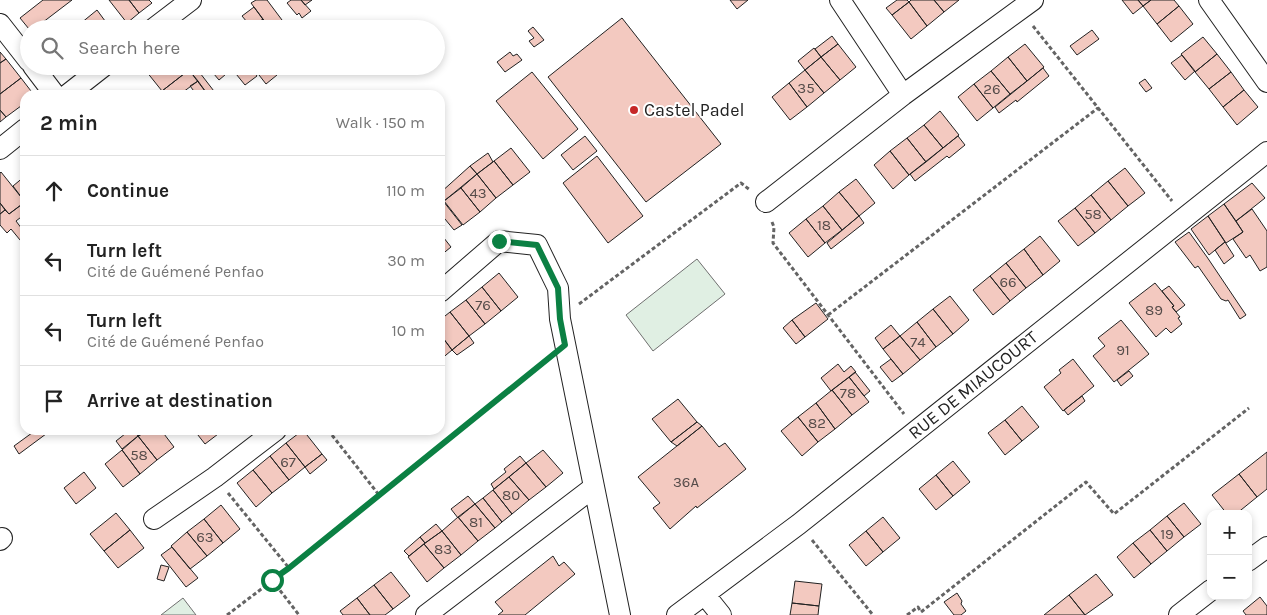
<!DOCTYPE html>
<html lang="en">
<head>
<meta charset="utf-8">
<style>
  :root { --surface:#fff; --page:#f6f6f6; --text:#222; --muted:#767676; --line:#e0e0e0 }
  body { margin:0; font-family:Karla,sans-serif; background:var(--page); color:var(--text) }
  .controls { position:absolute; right:15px; bottom:15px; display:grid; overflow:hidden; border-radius:10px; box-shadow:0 2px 8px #0003 }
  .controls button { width:45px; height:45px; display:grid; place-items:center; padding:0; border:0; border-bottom:1px solid var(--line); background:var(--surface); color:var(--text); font:25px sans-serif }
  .stop { position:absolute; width:15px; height:15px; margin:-11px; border:4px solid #0b8043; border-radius:50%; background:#fff }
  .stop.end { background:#0b8043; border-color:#fff; box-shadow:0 1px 5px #0008 }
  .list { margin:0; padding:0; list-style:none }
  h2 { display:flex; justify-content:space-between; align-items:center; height:65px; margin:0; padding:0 20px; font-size:21px }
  h2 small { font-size:16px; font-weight:400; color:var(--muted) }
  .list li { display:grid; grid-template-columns:32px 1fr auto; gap:15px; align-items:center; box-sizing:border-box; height:70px; padding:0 20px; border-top:1px solid var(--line) }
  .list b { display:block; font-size:19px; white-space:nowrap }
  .list p { margin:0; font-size:16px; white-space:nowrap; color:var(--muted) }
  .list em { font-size:16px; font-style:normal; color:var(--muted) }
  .icon { flex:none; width:28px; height:28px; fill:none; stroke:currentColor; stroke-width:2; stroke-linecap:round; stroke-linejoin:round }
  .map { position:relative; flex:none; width:1267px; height:615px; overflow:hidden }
  .search { position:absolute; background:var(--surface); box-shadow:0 2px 8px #0003; left:20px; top:20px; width:425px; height:55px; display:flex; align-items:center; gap:12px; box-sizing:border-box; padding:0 18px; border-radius:28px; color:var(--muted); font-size:19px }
  .panel { position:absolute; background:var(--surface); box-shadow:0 2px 8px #0003; left:20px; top:90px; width:425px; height:345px; border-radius:15px }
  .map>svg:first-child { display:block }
  .green { fill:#e0efe3; stroke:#6f6f6f }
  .building { fill:#f3c9c0; stroke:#222 }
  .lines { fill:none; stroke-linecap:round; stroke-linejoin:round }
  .street-casing { stroke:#222; stroke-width:22 }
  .path { stroke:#646464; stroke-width:3; stroke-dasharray:4 2.5; stroke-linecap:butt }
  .street { stroke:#fff; stroke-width:20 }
  .route { stroke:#0b8043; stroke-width:6 }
  .poi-dot { fill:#c62828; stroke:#fff; stroke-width:2 }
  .labels { text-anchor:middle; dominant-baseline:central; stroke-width:4; stroke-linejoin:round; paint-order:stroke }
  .number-label { font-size:15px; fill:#564c4a }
  .poi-label { font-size:18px; fill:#222; stroke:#fff; text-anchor:start }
  .street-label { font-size:18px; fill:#222; stroke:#fff }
</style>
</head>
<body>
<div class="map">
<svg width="1267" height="615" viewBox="0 0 1267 615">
  <rect width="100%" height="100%" fill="#fff"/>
  <path class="green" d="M697 259 725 294 653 351 626 315Z
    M183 598 196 615H161Z"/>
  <path class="building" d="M43 0H72L34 29H29L20 18Z
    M109 0H129L139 13 127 23Z
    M129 0H149L152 3 139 13Z
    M256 0H267L285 24 279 29H270L251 3Z
    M291 0H301L311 11 302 18 299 13 297 15 287 3Z
    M301 0H312L305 5Z
    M730 0H748L737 9Z
    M897 0H907L909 2 892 15 886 8Z
    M911 0H934L944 12 927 26 909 2Z
    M934 0H959L944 12Z
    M1122 0H1138L1143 6 1133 14Z
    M1138 0H1151L1143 6Z
    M1151 0H1174L1179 6 1157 24 1143 6Z
    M909 2 927 26 911 39 892 15Z
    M1179 6 1193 24 1171 42 1157 24Z
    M254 7 263 19 252 28 242 16Z
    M97 10 111 29H72L75 28Z
    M622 18 721 144 646 202 548 77Z
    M263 19 269 27 268 29H249L252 28Z
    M196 22 201 29H187Z
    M533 27 544 40 534 47 529 41 534 38 528 31Z
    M1092 30 1099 39 1077 55 1070 46Z
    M832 36 838 44 821 57 815 49Z
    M1203 37 1217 54 1195 72 1181 54Z
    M838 44 856 67 840 80 821 57Z
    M1025 44 1044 67 1027 81 1008 57Z
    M814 48 821 57 805 70 798 61Z
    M0 52 6 59 0 63Z
    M510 52 513 56 517 54 522 60 505 72 497 62Z
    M1217 54 1231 72 1209 89 1195 72Z
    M1182 55 1195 71 1185 80 1171 63Z
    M821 57 840 80 824 93 805 70Z
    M1008 57 1027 81 1010 94 991 71Z
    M6 59 21 78 0 94V63Z
    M142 66H186L189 70 162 91Z
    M194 66H250L257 76 245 85 232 69 219 80 208 67 200 73 217 95H208L189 70Z
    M252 66H271L277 75 266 84Z
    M1043 68 1049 76 1017 102 1016 100 999 113 995 107Z
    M189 70 198 81 179 95H165L162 91Z
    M805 70 824 93 807 107 789 83Z
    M991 71 1010 94 993 108 974 84Z
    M532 72 578 129 543 159 496 101Z
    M1231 72 1244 90 1223 107 1209 89Z
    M21 78 31 91V95H25V103L6 117 0 110V94Z
    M1145 79 1152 88 1146 92 1139 83Z
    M198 81 208 95H197L190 86Z
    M789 83 807 107 790 120 772 97Z
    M974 84 993 108 977 121 958 97Z
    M1244 90 1258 107 1237 125 1223 107Z
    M0 110 6 117 0 122Z
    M940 111 959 135 943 148 924 125Z
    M924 125 943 148 926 162 907 138Z
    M585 136 597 151 573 170 561 155Z
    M958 136 965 145 949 158 947 156 915 181 910 174Z
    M907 138 926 162 909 175 890 151Z
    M511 148 530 172 513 185 494 161Z
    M890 151 909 175 893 189 874 165Z
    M488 153 493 162 477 174 470 166Z
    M597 156 643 216 608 243 563 183Z
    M494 161 513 185 496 198 477 174Z
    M470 166 477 174 444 201 440 196V193Z
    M1125 168 1145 193 1128 206 1108 181Z
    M1 172 25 202 9 214 0 203V173Z
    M477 174 496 198 480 212 461 188Z
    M25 176V202L13 186Z
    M856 179 875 203 859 216 839 192Z
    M1108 181 1128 206 1111 220 1091 195Z
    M1252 183 1265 198 1236 221 1224 204Z
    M461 188 480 212 463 225 444 201Z
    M839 192 859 216 842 230 823 206Z
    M1091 195 1111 220 1095 233 1075 208Z
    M440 197 462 225 454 230 440 213Z
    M25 202V214L16 221 25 233V246L11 229 7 233 0 225V214L5 210 9 214Z
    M0 203 5 210 0 214Z
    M1224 204 1243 232 1226 243 1208 216Z
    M823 206 842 230 825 243 806 219Z
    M1075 208 1095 233 1078 246 1058 221Z
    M1252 209 1267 231V267L1260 271 1250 255 1246 258 1233 239 1243 232 1236 221Z
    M859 216 864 223 831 249 827 243Z
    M1208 216 1225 242 1209 255 1191 229Z
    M806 219 825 243 808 257 789 233Z
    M1189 232 1207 257 1246 315 1240 319 1228 300 1226 301 1221 299 1198 266 1195 268 1175 242Z
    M440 233 451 247 440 256Z
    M1040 236 1060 261 1043 275 1024 249Z
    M1225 242 1234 256 1224 264 1215 250Z
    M1024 249 1043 275 1026 288 1006 263Z
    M1006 263 1026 288 1010 301 990 276Z
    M499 273 518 297 501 311 482 287Z
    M990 276 1010 301 993 315 973 290Z
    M1155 283 1174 306 1172 307 1180 317 1178 318 1182 324 1171 333 1166 328 1156 337 1129 303Z
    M1169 286 1185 305 1176 312 1172 307 1174 306 1162 291Z
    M482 287 501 311 485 324 466 300Z
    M950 296 969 320 953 334 933 309Z
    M466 300 485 324 469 336 450 312Z
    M816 303 828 319 805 337 792 320Z
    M933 309 953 334 936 347 917 322Z
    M450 312 469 336 452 350 440 334V320Z
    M792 320 805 337 796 344 783 328Z
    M1121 320 1149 354 1114 382 1093 356 1105 346 1098 338Z
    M917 322 936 347 920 360 900 336Z
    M891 325 900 336 883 349 875 338Z
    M440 334 452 350 440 360Z
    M469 336 474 343 457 355 452 350Z
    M900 336 920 360 903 374 883 349Z
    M891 359 903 374 892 382 880 367Z
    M1073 359 1094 386 1063 411 1044 387 1061 373 1059 370Z
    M838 364 844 372 851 366 856 372 831 391 821 378Z
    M1129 371 1133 376 1121 386 1117 380Z
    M855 372 870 391 864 396 849 377Z
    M849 377 869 402 852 415 832 390Z
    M832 390 852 415 835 429 816 403Z
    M1082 396 1085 401 1068 415 1064 410Z
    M678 399 697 422 671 442 652 419Z
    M816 403 835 429 818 442 798 417Z
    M1022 406 1039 427 1022 441 1005 420Z
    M798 417 818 442 802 456 781 431Z
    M1005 420 1022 441 1005 455 988 433Z
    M697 422 702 426 677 446 671 442Z
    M702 426 719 447 725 443 746 469 697 508 696 506 670 529 653 508 660 503 638 477Z
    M36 430H49L50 431 19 454 14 446Z
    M130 430H133L138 436 122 449 116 441Z
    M137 430H147L139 436 135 431Z
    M147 430H161L174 447 157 460 138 436Z
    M194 430H221L222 431 205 444Z
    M303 430 322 454 305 467 286 443Z
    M138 436 157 460 140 474 122 450Z
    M286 443 305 467 289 480 270 456Z
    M122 450 140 474 123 487 105 464Z
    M543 450 563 473 546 487 526 463Z
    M1267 452V489L1257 497 1239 474Z
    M322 454 327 460 310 474 305 467Z
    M270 456 289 480 272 493 253 470Z
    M520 456 526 463 494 489 491 484 506 472 504 469Z
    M953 461 970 482 953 496 936 475Z
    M526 463 546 487 529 500 509 477Z
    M253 470 272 493 256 507 237 483Z
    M84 472 96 488 76 504 64 488Z
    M1239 474 1257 497 1236 514H1227L1212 495Z
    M936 475 953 496 936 510 919 489Z
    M509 477 529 500 512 514 493 490Z
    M493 490 512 514 502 522 483 498Z
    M468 496 475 504 458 518 451 509Z
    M483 498 502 522 495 528 475 504Z
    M1184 503 1201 524 1184 537 1167 516Z
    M475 504 495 528 478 541 458 517Z
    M221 505 240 529 223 543 204 519Z
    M116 513 130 530 104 551 90 534Z
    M1167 516 1184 537 1167 551 1150 530Z
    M458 517 478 541 461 555 442 531Z
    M883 517 900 538 883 552 866 531Z
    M204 519 223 543 207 556 187 532Z
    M436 524 442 531 425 543 420 537Z
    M130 530 144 548 118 568 104 551Z
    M1150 530 1167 551 1151 564 1133 543Z
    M442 531 461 555 444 568 424 544Z
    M866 531 883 552 866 566 849 545Z
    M187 532 207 556 190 569 171 546Z
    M420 537 425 543 409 556 404 551Z
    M1133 543 1151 564 1134 578 1117 557Z
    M424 544 444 568 427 582 408 557Z
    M172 547 198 578 186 587 161 555Z
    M553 556 559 566 564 562 575 574 525 615H498L503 611 495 602Z
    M161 565 169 567 164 581 157 579Z
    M391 572 410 596 393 609 374 585Z
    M1096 574 1113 595 1085 615 1069 595Z
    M795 581 822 584 819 606 792 603Z
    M374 585 393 609 385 615H370L357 598Z
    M957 593 962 601 961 604 966 611 961 615H954L944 602Z
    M1069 595 1085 615H1044Z
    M1260 597 1267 606V615H1246L1243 611Z
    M357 598 370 615H343L340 611Z
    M792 603 819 606 818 615H790Z"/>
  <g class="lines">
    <g class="street-casing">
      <path id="street" d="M840 0 903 95
        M1209 0 1267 82
        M0 24 29 61
        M153 29 191 0
        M33 66 55 95
        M67 95 104 66
        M0 149 25 129
        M766 202 903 95 1033 0
        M440 292 499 241 537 245 558 288 560 319 620 615
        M154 519 215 477 276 430
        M0 540 2 538
        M1248 561 1267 547
        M705 595 721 615
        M426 615 594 487
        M677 615 799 524 1267 152
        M1179 615 1211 590"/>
    </g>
    <path class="path" d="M1033 26 1172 201
      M772 222 774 227 773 243 904 414
      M579 304 741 183 750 190
      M828 315 1098 108
      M328 430 379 495
      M228 493 289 568
      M812 540 873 615
      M272 580 299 615
      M227 615 289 568 547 359
      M907 615 918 607 921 612 1086 482 1114 514 1249 408"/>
    <use href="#street" class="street"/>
  </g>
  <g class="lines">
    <path class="route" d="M272 580 289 568 565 345 560 319 558 288 537 245 499 241"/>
  </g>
  <circle class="poi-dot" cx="634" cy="110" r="5"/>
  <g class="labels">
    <g class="number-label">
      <text x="806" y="88">35</text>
      <text x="992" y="89">26</text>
      <text x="478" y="193">43</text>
      <text x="1093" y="214">58</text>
      <text x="824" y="225">18</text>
      <text x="1008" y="282">66</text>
      <text x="483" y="305">76</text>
      <text x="1154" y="310">89</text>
      <text x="918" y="342">74</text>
      <text x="1123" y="350">91</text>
      <text x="848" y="393">78</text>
      <text x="817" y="423">82</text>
      <text x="139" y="455">58</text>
      <text x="288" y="462">67</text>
      <text x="686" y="482">36A</text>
      <text x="511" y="495">80</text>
      <text x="476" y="522">81</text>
      <text x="1167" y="534">19</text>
      <text x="205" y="537">63</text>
      <text x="443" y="549">83</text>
    </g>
    <g class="poi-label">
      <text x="644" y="110">Castel Padel</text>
    </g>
    <g class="street-label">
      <text transform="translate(973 385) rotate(-39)">RUE DE MIAUCOURT</text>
    </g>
  </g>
</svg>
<div class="controls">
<button>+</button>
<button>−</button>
</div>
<div class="stop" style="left:272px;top:580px"></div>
<div class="stop end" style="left:499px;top:241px"></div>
<div class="search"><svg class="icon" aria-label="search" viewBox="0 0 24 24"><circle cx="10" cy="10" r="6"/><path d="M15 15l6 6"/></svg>Search here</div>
<section class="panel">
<h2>2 min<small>Walk · 150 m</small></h2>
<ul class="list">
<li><svg class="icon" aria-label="ahead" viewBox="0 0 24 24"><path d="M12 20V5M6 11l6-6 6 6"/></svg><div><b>Continue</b></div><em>110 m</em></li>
<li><svg class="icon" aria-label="left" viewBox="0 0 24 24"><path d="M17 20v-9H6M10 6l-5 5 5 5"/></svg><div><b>Turn left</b><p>Cité de Guémené Penfao</p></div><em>30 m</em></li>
<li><svg class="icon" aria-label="left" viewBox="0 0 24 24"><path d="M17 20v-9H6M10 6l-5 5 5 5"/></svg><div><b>Turn left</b><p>Cité de Guémené Penfao</p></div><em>10 m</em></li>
<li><svg class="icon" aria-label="arrive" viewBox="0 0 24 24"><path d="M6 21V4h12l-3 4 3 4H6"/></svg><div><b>Arrive at destination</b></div></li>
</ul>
</section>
</div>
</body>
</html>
